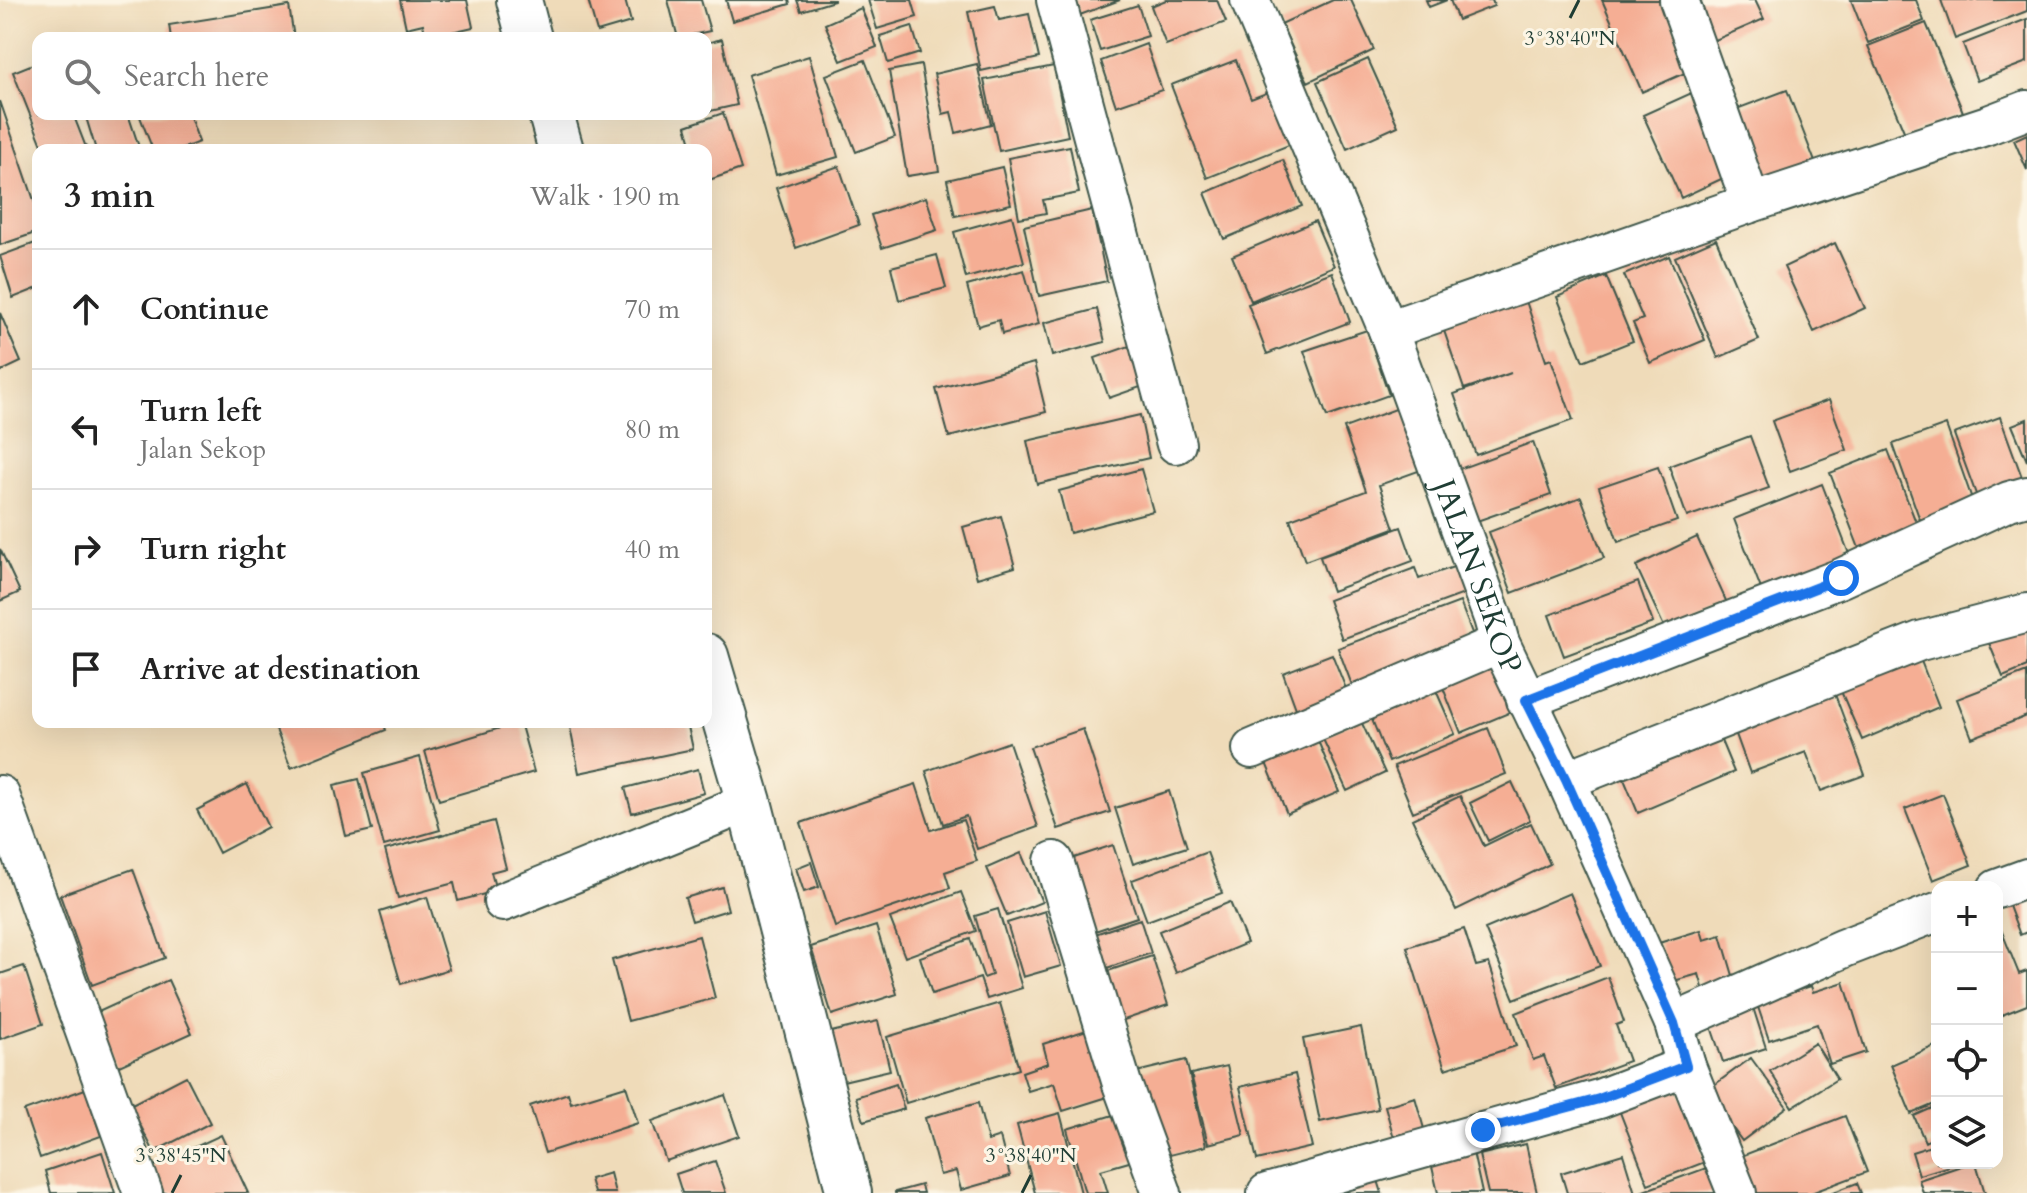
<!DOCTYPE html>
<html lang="en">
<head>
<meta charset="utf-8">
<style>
  :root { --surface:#fff; --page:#f2f2f2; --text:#222; --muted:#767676; --line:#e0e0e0 }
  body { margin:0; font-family:Cardo,serif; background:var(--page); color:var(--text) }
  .controls { position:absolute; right:24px; bottom:24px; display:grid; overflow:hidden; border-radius:16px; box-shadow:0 8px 32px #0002 }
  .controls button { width:72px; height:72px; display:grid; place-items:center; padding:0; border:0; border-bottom:2px solid var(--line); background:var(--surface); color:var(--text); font:40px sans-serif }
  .stop { position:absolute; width:24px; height:24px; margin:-18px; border:6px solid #1a73e8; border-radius:50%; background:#fff }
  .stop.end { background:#1a73e8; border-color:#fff; box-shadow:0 2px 8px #0008 }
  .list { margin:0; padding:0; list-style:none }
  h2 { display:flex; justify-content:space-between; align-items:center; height:104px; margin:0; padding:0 32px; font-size:34px }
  h2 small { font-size:26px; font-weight:400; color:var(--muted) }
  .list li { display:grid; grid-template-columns:52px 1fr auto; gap:24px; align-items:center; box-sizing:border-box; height:120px; padding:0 32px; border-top:2px solid var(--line) }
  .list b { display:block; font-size:30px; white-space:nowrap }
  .list p { margin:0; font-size:26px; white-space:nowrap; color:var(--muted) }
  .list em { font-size:26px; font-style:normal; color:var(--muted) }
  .icon { flex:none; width:44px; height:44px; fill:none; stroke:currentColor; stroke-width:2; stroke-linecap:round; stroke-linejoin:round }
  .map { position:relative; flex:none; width:2027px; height:1193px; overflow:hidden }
  .search { position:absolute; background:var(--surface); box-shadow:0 8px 32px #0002; left:32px; top:32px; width:680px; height:88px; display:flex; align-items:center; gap:20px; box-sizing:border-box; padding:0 28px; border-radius:16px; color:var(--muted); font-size:30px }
  .panel { position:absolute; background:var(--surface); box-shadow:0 8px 32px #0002; left:32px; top:144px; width:680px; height:584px; border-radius:16px }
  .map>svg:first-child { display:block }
  .building { fill:#f5ae94 }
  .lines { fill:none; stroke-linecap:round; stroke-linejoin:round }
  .street-casing { stroke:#3e5548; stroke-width:42 }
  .secondary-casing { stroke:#3e5548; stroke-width:48 }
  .street { stroke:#fff; stroke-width:38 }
  .secondary { stroke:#fff; stroke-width:44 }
  .route { stroke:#1a73e8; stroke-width:10 }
  .ticks { fill:none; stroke:#1f3d34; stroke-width:3 }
  .labels { text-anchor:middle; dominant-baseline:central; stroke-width:6; stroke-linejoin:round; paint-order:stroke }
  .street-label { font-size:30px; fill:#1f3d34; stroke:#fcf5e5 }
  .ticks-label { font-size:20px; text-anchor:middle; fill:#1f3d34; stroke:#fcf5e5; stroke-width:6; stroke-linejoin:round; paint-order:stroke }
</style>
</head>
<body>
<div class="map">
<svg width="2027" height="1193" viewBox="0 0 2027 1193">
  <rect width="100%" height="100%" fill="#fcf5e5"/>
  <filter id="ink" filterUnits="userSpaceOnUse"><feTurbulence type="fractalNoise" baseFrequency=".0125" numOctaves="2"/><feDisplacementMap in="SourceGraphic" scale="16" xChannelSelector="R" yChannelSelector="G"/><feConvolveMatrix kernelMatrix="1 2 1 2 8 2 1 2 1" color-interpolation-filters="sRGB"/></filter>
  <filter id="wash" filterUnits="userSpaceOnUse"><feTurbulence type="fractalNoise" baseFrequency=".006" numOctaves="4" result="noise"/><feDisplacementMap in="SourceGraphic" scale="32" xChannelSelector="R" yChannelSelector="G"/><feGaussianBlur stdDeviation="1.8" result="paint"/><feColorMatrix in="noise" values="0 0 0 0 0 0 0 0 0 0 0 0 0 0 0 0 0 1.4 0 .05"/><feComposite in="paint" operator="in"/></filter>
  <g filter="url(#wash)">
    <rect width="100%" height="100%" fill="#efdbb9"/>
    <g id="blocks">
      <path class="building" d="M400 0H467L473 27 426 38 423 24 406 28Z
        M588 0H625L631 22 597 32Z
        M668 0H701L710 31 678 38Z
        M726 0H789L790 4 732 21Z
        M797 0H834V1L801 11Z
        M868 0H912L917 17 877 29Z
        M1075 0H1120L1080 15Z
        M1166 0H1217L1226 22 1166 45 1151 6Z
        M1333 0H1351L1374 50 1308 82 1281 24Z
        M1426 0H1447L1429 7Z
        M1450 0H1492L1494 6 1458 20Z
        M1602 0H1664L1694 69 1642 92Z
        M1687 0H1755L1764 19 1706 44Z
        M1851 0H1916L1924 21 1868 43Z
        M1941 0H2027V11L1955 39Z
        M1138 5 1148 36 1100 51 1090 20Z
        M289 6 294 38H171L169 25Z
        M995 6 999 20 1029 14 1039 58 981 71 968 12Z
        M861 8 877 47 841 61 825 24Z
        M2027 19V62L1977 81 1963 44Z
        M1926 23 1963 112 1906 136 1868 46Z
        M912 26 920 53 888 63 880 36Z
        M722 39 737 105 706 112V43Z
        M1146 44 1162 90 1116 106 1101 61Z
        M809 56 838 157 776 175 748 75Z
        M1368 59 1398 126 1347 149 1317 82Z
        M865 60 895 137 856 152 826 75Z
        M1236 60 1251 99 1274 90 1294 143 1207 178 1171 85Z
        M38 62V114H73L87 150H44L13 72Z
        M977 64 991 124 956 133 951 112 943 114 934 74Z
        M921 65 939 171 907 176 889 71Z
        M1054 66 1068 136 999 151 984 80Z
        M1787 90 1815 162 1750 187 1723 114Z
        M1696 91 1734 173 1681 198 1643 115Z
        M0 101 38 212V232L0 245Z
        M723 113 741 169 706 181V150H693L686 126Z
        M85 114H128L140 150H96Z
        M139 114H189L199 142 179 150H153Z
        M2027 134V170L2014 140Z
        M1070 146 1079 193 1043 200 1046 213 1019 218 1008 158Z
        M1283 160 1302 206 1224 239 1205 193Z
        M839 166 859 225 796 248 776 188Z
        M1002 167 1011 204 955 216 947 180Z
        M926 197 937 230 882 248 871 215Z
        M1092 210 1107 281 1039 296 1024 226Z
        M1012 216 1024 262 966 278 954 232Z
        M1315 221 1334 266 1251 301 1232 256Z
        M1716 239 1759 340 1718 358 1675 257Z
        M38 242V288L13 298 0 256Z
        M1835 243 1865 308 1814 332 1784 267Z
        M937 255 946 288 899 300 891 267Z
        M1669 256 1705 340 1650 363 1633 323 1643 319 1624 275Z
        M1024 270 1039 324 1002 334 999 320 978 326 967 286Z
        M1332 272 1350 322 1267 354 1248 304Z
        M1606 276 1633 341 1583 361 1557 297Z
        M1522 289 1546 361 1551 359 1573 420 1476 455 1454 394 1511 373 1464 389 1440 319Z
        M1097 309 1105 342 1052 356 1044 323Z
        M0 313 21 362 0 372Z
        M1367 330 1389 395 1327 417 1304 351Z
        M1138 343 1152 383 1109 398 1095 358Z
        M1034 363 1046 412 949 437 936 389Z
        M1829 400 1847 450 1790 471 1772 421Z
        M1401 407 1424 469 1379 485 1394 528 1305 561 1290 519 1366 491 1344 428Z
        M1140 415 1149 458 1037 484 1027 441Z
        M2000 417 2023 480 1977 497 1954 434Z
        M2027 419V461L2012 425Z
        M1946 425 1973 502 1920 520 1893 444Z
        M1750 436 1769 488 1687 517 1669 466Z
        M1533 442 1551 495 1477 521 1459 469Z
        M1888 450 1917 525 1859 548 1830 473Z
        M1658 467 1677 521 1618 542 1599 487Z
        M1141 469 1153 511 1070 533 1059 491Z
        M1822 484 1851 559 1763 594 1734 519Z
        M1581 497 1604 558 1512 593 1489 532Z
        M1001 516 1015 567 977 578 963 527Z
        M1401 527 1413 561 1332 591 1320 557Z
        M1697 537 1727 603 1666 631 1636 566Z
        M0 549 20 592 0 601Z
        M1465 563 1475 590 1342 639 1328 600 1415 568 1419 579Z
        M1638 582 1653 623 1564 656 1549 615Z
        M1460 602 1477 646 1355 693 1338 648Z
        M2027 628V667L2003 677 1989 643Z
        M1332 654 1348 694 1298 714 1283 673Z
        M1488 655 1511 712 1461 733 1438 675Z
        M1919 656 1939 707 1862 740 1840 689Z
        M2027 672V716L1972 738 1957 699Z
        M1431 679 1455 734 1389 762 1367 707Z
        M1833 689 1865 775 1821 791 1806 752 1750 773 1733 726Z
        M1360 719 1385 773 1347 791 1322 737Z
        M273 722H383L386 730 291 768Z
        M520 722 534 772 439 800 425 751Z
        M569 722H687L693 749 579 773Z
        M1488 728 1506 774 1413 812 1394 766Z
        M1083 729 1110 812 1058 829 1030 747Z
        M1314 731 1339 792 1287 814 1262 753Z
        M1717 731 1734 772 1638 813 1621 772Z
        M1009 742 1038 827 977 849 966 816 943 824 926 771Z
        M420 757 440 830 384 846 364 773Z
        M698 769 704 793 632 813 625 788Z
        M359 779 372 830 346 836 334 785Z
        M1512 782 1530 820 1488 841 1470 803Z
        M247 784 268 827 219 853 197 810Z
        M916 784 931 830 963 820 977 861 945 872 950 888 835 927 801 823Z
        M1169 791 1187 847 1133 864 1115 808Z
        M1943 794 1971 865 1933 880 1905 809Z
        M1460 796 1484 846 1531 823 1550 864 1456 910 1412 819Z
        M494 821 506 868 491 872 496 891 458 901 454 883 398 898 385 850Z
        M1113 845 1137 917 1089 933 1065 861Z
        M1207 852 1222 893 1147 921 1132 880Z
        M1021 853 1042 902 1007 916 987 868Z
        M811 862 819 887 804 892 796 868Z
        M133 869 165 958 92 985 60 895Z
        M722 887 728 910 692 921 685 898Z
        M2027 891V932L2020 935 2006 898Z
        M961 892 976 931 905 957 890 918Z
        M1570 893 1600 966 1514 999 1485 929Z
        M427 897 449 969 401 984 380 912Z
        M1230 902 1247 943 1176 973 1159 931Z
        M998 909 1022 988 987 999 980 978 932 994 920 957 970 939 984 978 992 975 975 916Z
        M1045 911 1061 966 1023 977 1007 923Z
        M1140 919 1151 953 1098 971 1086 937Z
        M876 926 897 994 832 1015 811 947Z
        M2000 927 2019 974 2027 971V1005L1997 1017V928Z
        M1464 929 1476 966 1489 963 1516 1046 1445 1069 1407 947Z
        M1701 930 1704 940 1721 935 1737 989 1706 998 1699 974 1670 982 1659 943Z
        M699 936 715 998 628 1021 612 960Z
        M1152 956 1168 1005 1121 1021 1105 972Z
        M24 966 43 1024 0 1039V974Z
        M1608 977 1624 1022 1616 1025 1629 1061 1556 1088 1544 1056 1533 1060 1516 1013Z
        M168 980 192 1033 117 1067 94 1014Z
        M1844 982 1866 1052 1830 1064 1817 1024 1769 1040 1757 1004 1811 986 1813 992Z
        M1750 998 1766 1048 1723 1062 1706 1012Z
        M1000 1003 1019 1069 906 1103 887 1037Z
        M878 1021 890 1070 843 1081 831 1032Z
        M1361 1027 1378 1109 1320 1122 1303 1039Z
        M1093 1028 1114 1095 1063 1111 1054 1083 1028 1091 1022 1072 1048 1063 1043 1044Z
        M1815 1043 1837 1079 1792 1107 1770 1071Z
        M1937 1045V1103L1911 1114 1891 1065Z
        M1751 1058 1787 1107 1742 1141 1706 1091Z
        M1186 1060 1206 1146 1153 1159 1132 1073Z
        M1227 1066 1244 1135 1208 1144 1191 1074Z
        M1295 1074 1312 1147 1257 1160 1240 1087Z
        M186 1076 210 1123 154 1152 130 1105Z
        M1674 1079 1705 1162 1648 1184 1616 1102Z
        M896 1084 904 1109 864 1121 856 1097Z
        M626 1086 638 1123 545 1153 530 1106 568 1093 571 1103Z
        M85 1089 101 1136 40 1158 24 1111Z
        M725 1095 739 1136 666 1161 652 1121Z
        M1415 1097 1426 1136 1396 1145 1385 1106Z
        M978 1103 988 1141 1000 1137 1010 1176 961 1190 956 1171 940 1175 925 1118Z
        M1937 1106V1136L1925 1142 1914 1116Z
        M1123 1112 1136 1160 1101 1170 1108 1193H1085L1067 1129Z
        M1060 1113 1081 1193H1035L1017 1125Z
        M1845 1116 1867 1172 1811 1193H1744L1731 1160Z
        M221 1135 248 1193H164L152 1167Z
        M1526 1144 1537 1193H1488L1479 1155Z
        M1937 1144V1163L1956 1164 1919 1175 1912 1152Z
        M1472 1148 1482 1193H1438L1430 1158Z
        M102 1152 115 1193H51L45 1171Z
        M1623 1154 1635 1193H1567L1561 1173Z
        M715 1161 726 1193H682L676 1174Z
        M1970 1163H1976L1985 1193H1923L1919 1180Z
        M1709 1167 1718 1193H1638Z
        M610 1173 615 1193H594L590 1179Z
        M1376 1174 1382 1193H1328Z
        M1857 1183 1861 1193H1831Z
        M921 1185 923 1193H895V1192Z"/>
    </g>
  </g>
  <g filter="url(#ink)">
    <use href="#blocks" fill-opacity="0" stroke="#3e5548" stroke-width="2"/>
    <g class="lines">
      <g class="street-casing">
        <g id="street">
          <path d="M1056 0 1176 444"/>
          <path id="s1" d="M1250 0 1388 330 1493 618 1500 643 1566 780 1674 1023 1686 1066 1737 1193"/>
          <path d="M1679 0 1751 203"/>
          <path d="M1388 330 1751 203 1988 125 2027 110"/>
          <path d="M1526 700 1841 578 2009 501 2027 496"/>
          <path d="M1252 749 1500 643"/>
          <path d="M1566 780 1920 641 2027 613"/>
          <path d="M0 795 143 1193"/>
          <path d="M1054 861 1122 1084 1162 1193"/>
          <path d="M1997 889 2027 878"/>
          <path d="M503 902 749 802"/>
          <path d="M1674 1023 1844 948 1937 912"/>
          <path d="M1267 1193 1599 1099 1686 1066"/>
        </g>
      </g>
      <g class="secondary-casing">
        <path id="secondary" d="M519 0 529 38
          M551 114 561 150
          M706 656 749 802 849 1193"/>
      </g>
      <use href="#street" class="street"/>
      <use href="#secondary" class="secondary"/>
    </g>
  </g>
  <g class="lines" filter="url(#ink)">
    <path class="route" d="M1483 1130 1599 1099 1686 1066 1674 1023 1566 780 1526 700 1841 578"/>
  </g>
  <path class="ticks" d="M1570 18 1579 0M172 1193 181 1175M1022 1193 1031 1175"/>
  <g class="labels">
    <g class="street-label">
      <text stroke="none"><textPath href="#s1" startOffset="620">JALAN SEKOP</textPath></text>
    </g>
  </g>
  <g class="ticks-label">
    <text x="1570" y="45">3°38'40"N</text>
    <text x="181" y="1162">3°38'45"N</text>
    <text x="1031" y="1162">3°38'40"N</text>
  </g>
</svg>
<div class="controls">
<button>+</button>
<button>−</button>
<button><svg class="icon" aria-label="locate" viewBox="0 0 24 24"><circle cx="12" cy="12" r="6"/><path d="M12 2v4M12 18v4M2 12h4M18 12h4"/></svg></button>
<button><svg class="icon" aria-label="layers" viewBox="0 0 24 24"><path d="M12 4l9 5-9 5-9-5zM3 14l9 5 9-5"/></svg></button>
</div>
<div class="stop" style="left:1841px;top:578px"></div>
<div class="stop end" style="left:1483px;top:1130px"></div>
<div class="search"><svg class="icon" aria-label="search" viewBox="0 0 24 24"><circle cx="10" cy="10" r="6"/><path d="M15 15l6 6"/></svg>Search here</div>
<section class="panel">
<h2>3 min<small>Walk · 190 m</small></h2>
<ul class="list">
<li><svg class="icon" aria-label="ahead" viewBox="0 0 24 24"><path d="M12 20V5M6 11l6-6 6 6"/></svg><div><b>Continue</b></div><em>70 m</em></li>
<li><svg class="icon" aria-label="left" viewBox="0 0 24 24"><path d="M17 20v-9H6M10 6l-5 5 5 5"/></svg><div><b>Turn left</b><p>Jalan Sekop</p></div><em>80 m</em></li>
<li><svg class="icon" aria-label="right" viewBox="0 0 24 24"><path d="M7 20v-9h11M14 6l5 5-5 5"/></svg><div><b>Turn right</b></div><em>40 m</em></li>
<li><svg class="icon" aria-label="arrive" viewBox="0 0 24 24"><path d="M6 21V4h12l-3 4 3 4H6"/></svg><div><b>Arrive at destination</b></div></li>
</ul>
</section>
</div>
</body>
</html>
